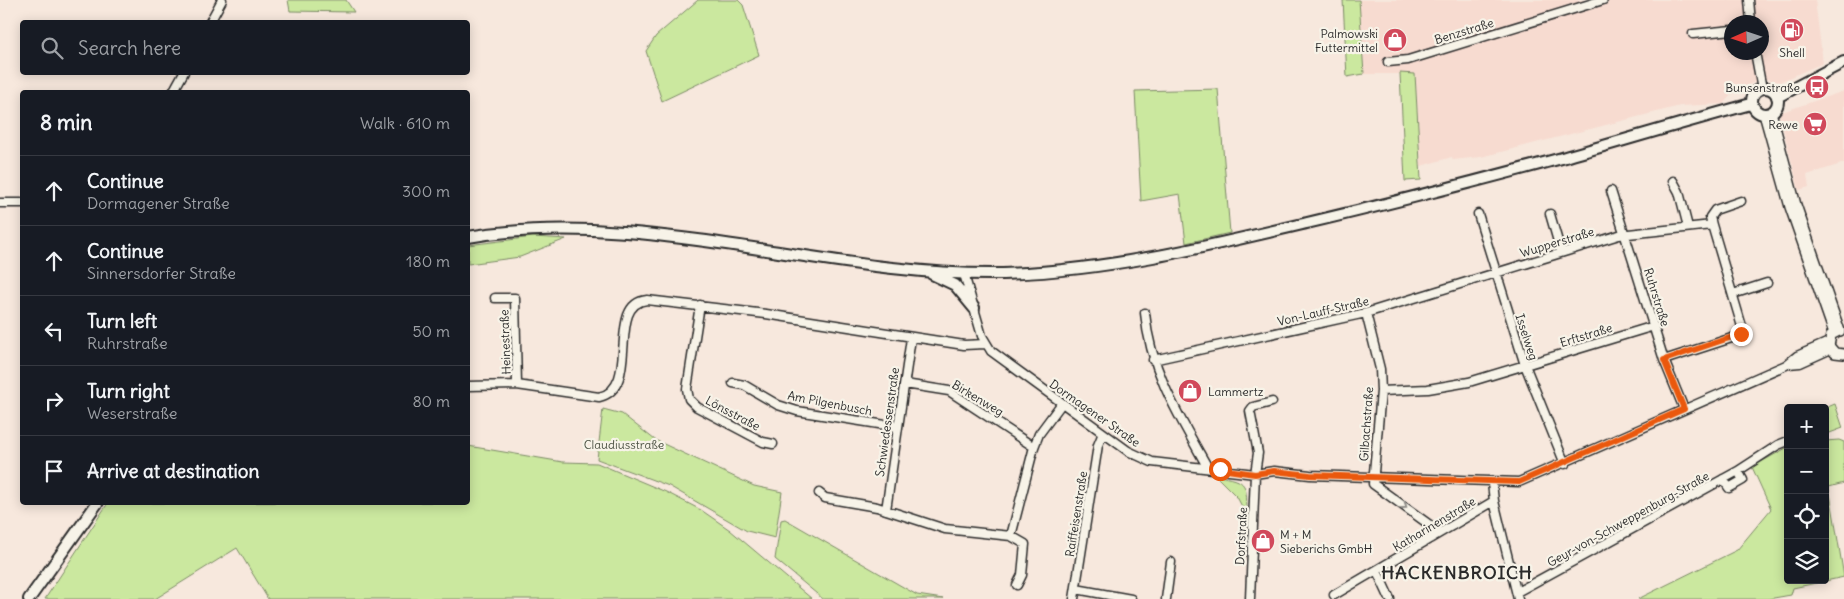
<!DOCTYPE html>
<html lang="en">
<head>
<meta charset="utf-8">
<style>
  :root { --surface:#171b24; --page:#20242c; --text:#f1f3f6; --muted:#9ea1a6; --line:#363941 }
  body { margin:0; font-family:Delius,sans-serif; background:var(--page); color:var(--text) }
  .controls { position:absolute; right:15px; bottom:15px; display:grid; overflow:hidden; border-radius:5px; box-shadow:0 2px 12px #0003 }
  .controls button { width:45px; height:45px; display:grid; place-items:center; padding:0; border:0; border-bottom:1px solid var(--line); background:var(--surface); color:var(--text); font:25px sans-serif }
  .compass { position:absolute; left:1724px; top:15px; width:45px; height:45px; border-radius:50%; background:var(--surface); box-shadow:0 2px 12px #0003; rotate:267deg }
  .stop { position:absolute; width:15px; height:15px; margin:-11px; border:4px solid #ea580c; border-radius:50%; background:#fff }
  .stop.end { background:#ea580c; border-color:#fff; box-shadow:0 1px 5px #0008 }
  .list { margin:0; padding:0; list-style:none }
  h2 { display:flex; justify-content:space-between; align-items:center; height:65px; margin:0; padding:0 20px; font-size:21px }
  h2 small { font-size:16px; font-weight:400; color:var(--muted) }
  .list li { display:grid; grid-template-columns:32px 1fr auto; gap:15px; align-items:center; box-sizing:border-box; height:70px; padding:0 20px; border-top:1px solid var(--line) }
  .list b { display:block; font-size:19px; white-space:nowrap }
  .list p { margin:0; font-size:16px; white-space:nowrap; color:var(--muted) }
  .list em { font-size:16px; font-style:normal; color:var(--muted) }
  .icon { flex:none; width:28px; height:28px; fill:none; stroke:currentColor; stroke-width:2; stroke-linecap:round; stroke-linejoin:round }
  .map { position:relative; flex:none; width:1844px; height:599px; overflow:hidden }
  .search { position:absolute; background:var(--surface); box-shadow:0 2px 12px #0003; left:20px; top:20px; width:450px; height:55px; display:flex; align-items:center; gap:12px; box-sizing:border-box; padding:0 18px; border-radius:5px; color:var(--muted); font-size:19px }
  .panel { position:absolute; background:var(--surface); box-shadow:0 2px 12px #0003; left:20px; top:90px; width:450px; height:415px; border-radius:5px }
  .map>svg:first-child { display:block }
  .built { fill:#f7dbd0; fill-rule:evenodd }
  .green { fill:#cbe89f; stroke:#7b8a65 }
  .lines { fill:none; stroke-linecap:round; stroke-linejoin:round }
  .minor-casing { stroke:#2b2b2b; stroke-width:11 }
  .tertiary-casing { stroke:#2b2b2b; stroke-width:12 }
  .secondary-casing { stroke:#2b2b2b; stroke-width:14 }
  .minor { stroke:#f7f3e8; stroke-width:8 }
  .tertiary { stroke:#f7f3e8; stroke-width:9 }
  .secondary { stroke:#f7f3e8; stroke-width:10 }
  .oneway { stroke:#918f8a }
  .route { stroke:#ea580c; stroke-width:6 }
  .labels { text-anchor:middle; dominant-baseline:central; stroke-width:4.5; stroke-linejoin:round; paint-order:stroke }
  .street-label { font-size:12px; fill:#2b2b2b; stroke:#f7f3e8 }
  .poi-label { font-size:12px; fill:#2b2b2b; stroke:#f7f3e8; text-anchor:end }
  .park-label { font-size:12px; fill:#4b5142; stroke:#f7f3e8 }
  .district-label { font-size:18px; font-weight:bold; letter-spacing:1px; fill:#2b2b2b; stroke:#f7f3e8 }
</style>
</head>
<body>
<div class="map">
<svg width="1844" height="599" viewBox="0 0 1844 599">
  <rect width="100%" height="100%" fill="#f7e8dd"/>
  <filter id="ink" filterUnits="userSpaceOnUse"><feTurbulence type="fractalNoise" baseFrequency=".02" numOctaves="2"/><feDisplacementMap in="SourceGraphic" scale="10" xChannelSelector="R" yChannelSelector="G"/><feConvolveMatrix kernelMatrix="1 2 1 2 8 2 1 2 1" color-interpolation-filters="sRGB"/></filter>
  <g filter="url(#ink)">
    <path class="built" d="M1359 0H1815L1823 63 1779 82 1767 79 1750 84 1733 93 1723 104 1680 106 1481 157 1453 160 1452 157 1421 166 1415 74H1364ZM1732 22H1762V52H1732Z
      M1844 91V163L1807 175 1809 187 1799 190 1779 113Z"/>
    <path class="green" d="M288 0H346L354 12 290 11Z
      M698 0H738L743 5 759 55 662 101 646 51 656 36Z
      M1343 0H1359L1364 74 1347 77Z
      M1400 73 1415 74 1421 180 1405 181Z
      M1218 89 1230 233 1186 243 1180 194 1141 201 1135 91Z
      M533 237 566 239 520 257 468 264V245Z
      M1835 404 1843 428 1827 434 1825 408Z
      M603 409 622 414 655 440 754 486 782 492 775 538 747 531 669 486 597 459Z
      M1839 440 1844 442V483L1829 487 1844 577 1793 588 1791 595 1768 599H1638L1737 550 1771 509 1752 467 1788 447V580H1825V441Z
      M468 446 563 462 597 463 666 492 701 510 730 530 812 599H268L237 548 155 599H45L108 503 468 502Z
      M1216 476C1250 480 1246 485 1247 516L1237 497Z
      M785 519 917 595 943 599H823L775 559 781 520Z"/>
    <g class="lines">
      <g class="minor-casing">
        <path id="minor" d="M1749 0 1751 22
          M210 22 222 0
          M1693 34 1732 30
          M1755 52 1762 89
          M1388 62 1408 60 1603 0
          M173 92 184 72
          M1673 181 1679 192 1688 227
          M1611 191 1664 360 1684 409
          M0 203H22
          M1478 214 1525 365 1565 464
          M1550 214 1561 252
          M1712 225 1710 217 1715 210 1741 201
          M964 274 982 336 991 351 1128 451 1152 462 1255 474 1274 471 1310 475 1519 482 1786 365 1797 356 1829 342
          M1733 294 1767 283
          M495 298H515L517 385
          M700 305 687 389 689 399 697 407 763 442 773 444
          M1145 313C1150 371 1180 418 1208 468
          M1366 313 1380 369 1381 391 1373 484 1434 528 1438 534
          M1153 360 1366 313 1619 235 1712 225 1743 330 1738 336 1664 360
          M1788 364 1800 363 1831 349
          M733 383 744 385 778 405 797 411 898 427
          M905 384 949 391 1034 447
          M468 386 517 385 599 397C642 388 605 304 647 300L766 314 964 345 985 344
          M1381 391 1428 389 1469 382 1654 326
          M1723 479 1729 488 1743 480 1738 471 1778 445 1788 441
          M1492 483 1494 501 1518 599
          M819 493 825 498 877 507 945 529 1011 536 1025 544 1022 575 1017 585
          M886 510 911 338
          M1011 536 1034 447 1039 434 1062 403
          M1377 571 1390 599
          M1076 589 1131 599
          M1517 592 1738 471
          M1334 595 1494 501
          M1074 599 1098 445 1103 433
          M1166 599 1171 562
          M1250 599 1255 474 1258 453 1250 411 1253 407 1272 402"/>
      </g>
      <g class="tertiary-casing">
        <path id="tertiary" d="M1771 112 1796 205 1840 331
          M1764 114 1790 207 1834 333
          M1839 331 1831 335 1829 346 1835 353 1844 354"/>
      </g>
      <g class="secondary-casing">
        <path id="secondary" d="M1752 101a13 13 0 1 1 26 0a13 13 0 1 1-26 0Z
          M1777 97 1844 62
          M468 237C647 207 824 277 1003 274 1107 271 1206 247 1307 223 1392 203 1477 181 1562 158 1625 140 1688 121 1751 104
          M932 274 955 285 974 308
          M29 599 98 502"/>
      </g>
      <use href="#minor" class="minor"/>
      <use href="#tertiary" class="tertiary"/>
      <use href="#secondary" class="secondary"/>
    </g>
    <defs><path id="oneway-chevron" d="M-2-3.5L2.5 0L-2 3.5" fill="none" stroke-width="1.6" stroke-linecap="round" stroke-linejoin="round" transform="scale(1.25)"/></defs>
    <use class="oneway" href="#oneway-chevron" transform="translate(1404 506) rotate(35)"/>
  </g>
  <g class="lines" filter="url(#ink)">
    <path class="route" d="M1220 469 1255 474 1274 471 1310 475 1519 482 1684 409 1664 360 1741 334"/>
  </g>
  <defs>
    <g id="fuel-disc" transform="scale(1.25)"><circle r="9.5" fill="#d1495b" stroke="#f7f3e8"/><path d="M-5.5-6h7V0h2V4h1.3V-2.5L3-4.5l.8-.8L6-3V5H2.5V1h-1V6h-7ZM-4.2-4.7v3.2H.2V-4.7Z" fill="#fff"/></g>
    <g id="shop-disc" transform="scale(1.25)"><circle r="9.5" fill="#d1495b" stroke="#f7f3e8"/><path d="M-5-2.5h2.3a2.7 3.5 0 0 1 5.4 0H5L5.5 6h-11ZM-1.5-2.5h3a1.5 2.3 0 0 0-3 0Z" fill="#fff"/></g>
    <g id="bus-disc" transform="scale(1.25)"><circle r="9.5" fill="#d1495b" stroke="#f7f3e8"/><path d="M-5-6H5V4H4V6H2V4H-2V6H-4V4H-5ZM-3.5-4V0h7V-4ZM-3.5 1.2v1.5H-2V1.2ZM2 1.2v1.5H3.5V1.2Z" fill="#fff"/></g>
    <g id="supermarket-disc" transform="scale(1.25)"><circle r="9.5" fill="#d1495b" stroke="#f7f3e8"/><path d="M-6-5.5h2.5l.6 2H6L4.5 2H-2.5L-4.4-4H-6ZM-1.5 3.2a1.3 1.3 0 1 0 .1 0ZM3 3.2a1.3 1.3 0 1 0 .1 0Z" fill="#fff"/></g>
  </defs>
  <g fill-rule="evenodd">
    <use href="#fuel-disc" x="1792" y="30"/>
    <use href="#shop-disc" x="1395" y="40"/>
    <use href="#bus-disc" x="1817" y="87"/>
    <use href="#supermarket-disc" x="1815" y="124"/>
    <use href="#shop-disc" x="1190" y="391"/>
    <use href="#shop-disc" x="1263" y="541"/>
  </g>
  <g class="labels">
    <g class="street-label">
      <text transform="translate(1464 31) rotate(-17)">Benzstraße</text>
      <text transform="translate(1557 242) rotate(-17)">Wupperstraße</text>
      <text transform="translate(1657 297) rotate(73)">Ruhrstraße</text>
      <text transform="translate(1323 311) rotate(-13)">Von-Lauff-Straße</text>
      <text transform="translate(1586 335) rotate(-17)">Erftstraße</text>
      <text transform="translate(1527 337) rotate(72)">Isselweg</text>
      <text transform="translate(505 342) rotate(-92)">Heinestraße</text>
      <text transform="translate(978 398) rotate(31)">Birkenweg</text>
      <text transform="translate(830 403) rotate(11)">Am Pilgenbusch</text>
      <text transform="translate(733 413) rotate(28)">Lönsstraße</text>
      <text transform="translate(1095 413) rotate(35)">Dormagener Straße</text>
      <text transform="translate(887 422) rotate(-82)">Schwiedessenstraße</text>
      <text transform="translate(1366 424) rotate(-86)">Gilbachstraße</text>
      <text transform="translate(1076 514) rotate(-81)">Raiffeisenstraße</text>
      <text transform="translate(1628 519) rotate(-29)">Geyr-von-Schweppenburg-Straße</text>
      <text transform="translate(1434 524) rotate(-31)">Katharinenstraße</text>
      <text transform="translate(1241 536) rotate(-87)">Dorfstraße</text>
    </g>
    <g class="poi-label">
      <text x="1378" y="33">Palmowski<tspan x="1378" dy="14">Futtermittel</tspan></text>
      <text x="1792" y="52" text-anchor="middle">Shell</text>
      <text x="1800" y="87">Bunsenstraße</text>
      <text x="1798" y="124">Rewe</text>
      <text x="1208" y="391" text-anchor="start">Lammertz</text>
      <text x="1280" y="534" text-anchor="start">M + M<tspan x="1280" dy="14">Sieberichs GmbH</tspan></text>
    </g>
    <g class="park-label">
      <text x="624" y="444">Claudiusstraße</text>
    </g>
    <g class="district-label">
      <text x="1457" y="572">HACKENBROICH</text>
    </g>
  </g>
</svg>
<div class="controls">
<button>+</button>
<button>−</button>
<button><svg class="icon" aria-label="locate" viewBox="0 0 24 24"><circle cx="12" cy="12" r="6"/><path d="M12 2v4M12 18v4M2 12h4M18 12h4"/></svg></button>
<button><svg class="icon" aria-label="layers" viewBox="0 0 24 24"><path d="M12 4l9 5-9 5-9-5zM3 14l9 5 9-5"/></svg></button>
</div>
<svg class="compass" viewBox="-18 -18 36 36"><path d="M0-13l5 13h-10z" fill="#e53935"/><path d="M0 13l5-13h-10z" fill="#9ea1a6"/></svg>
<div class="stop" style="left:1220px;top:469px"></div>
<div class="stop end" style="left:1741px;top:334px"></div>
<div class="search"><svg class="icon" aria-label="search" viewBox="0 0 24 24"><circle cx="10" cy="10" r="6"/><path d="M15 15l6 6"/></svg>Search here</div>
<section class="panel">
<h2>8 min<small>Walk · 610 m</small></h2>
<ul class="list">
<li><svg class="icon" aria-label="ahead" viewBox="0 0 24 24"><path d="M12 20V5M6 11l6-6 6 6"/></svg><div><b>Continue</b><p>Dormagener Straße</p></div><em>300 m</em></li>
<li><svg class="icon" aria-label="ahead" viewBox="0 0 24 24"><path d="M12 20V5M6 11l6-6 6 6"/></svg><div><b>Continue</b><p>Sinnersdorfer Straße</p></div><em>180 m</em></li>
<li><svg class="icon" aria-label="left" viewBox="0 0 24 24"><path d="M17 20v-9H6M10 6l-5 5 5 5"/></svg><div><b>Turn left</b><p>Ruhrstraße</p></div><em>50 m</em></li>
<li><svg class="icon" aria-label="right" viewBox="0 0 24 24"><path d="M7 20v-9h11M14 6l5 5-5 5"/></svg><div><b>Turn right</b><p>Weserstraße</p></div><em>80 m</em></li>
<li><svg class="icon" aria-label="arrive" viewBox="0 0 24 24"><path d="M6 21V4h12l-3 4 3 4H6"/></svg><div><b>Arrive at destination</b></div></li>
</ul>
</section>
</div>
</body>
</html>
